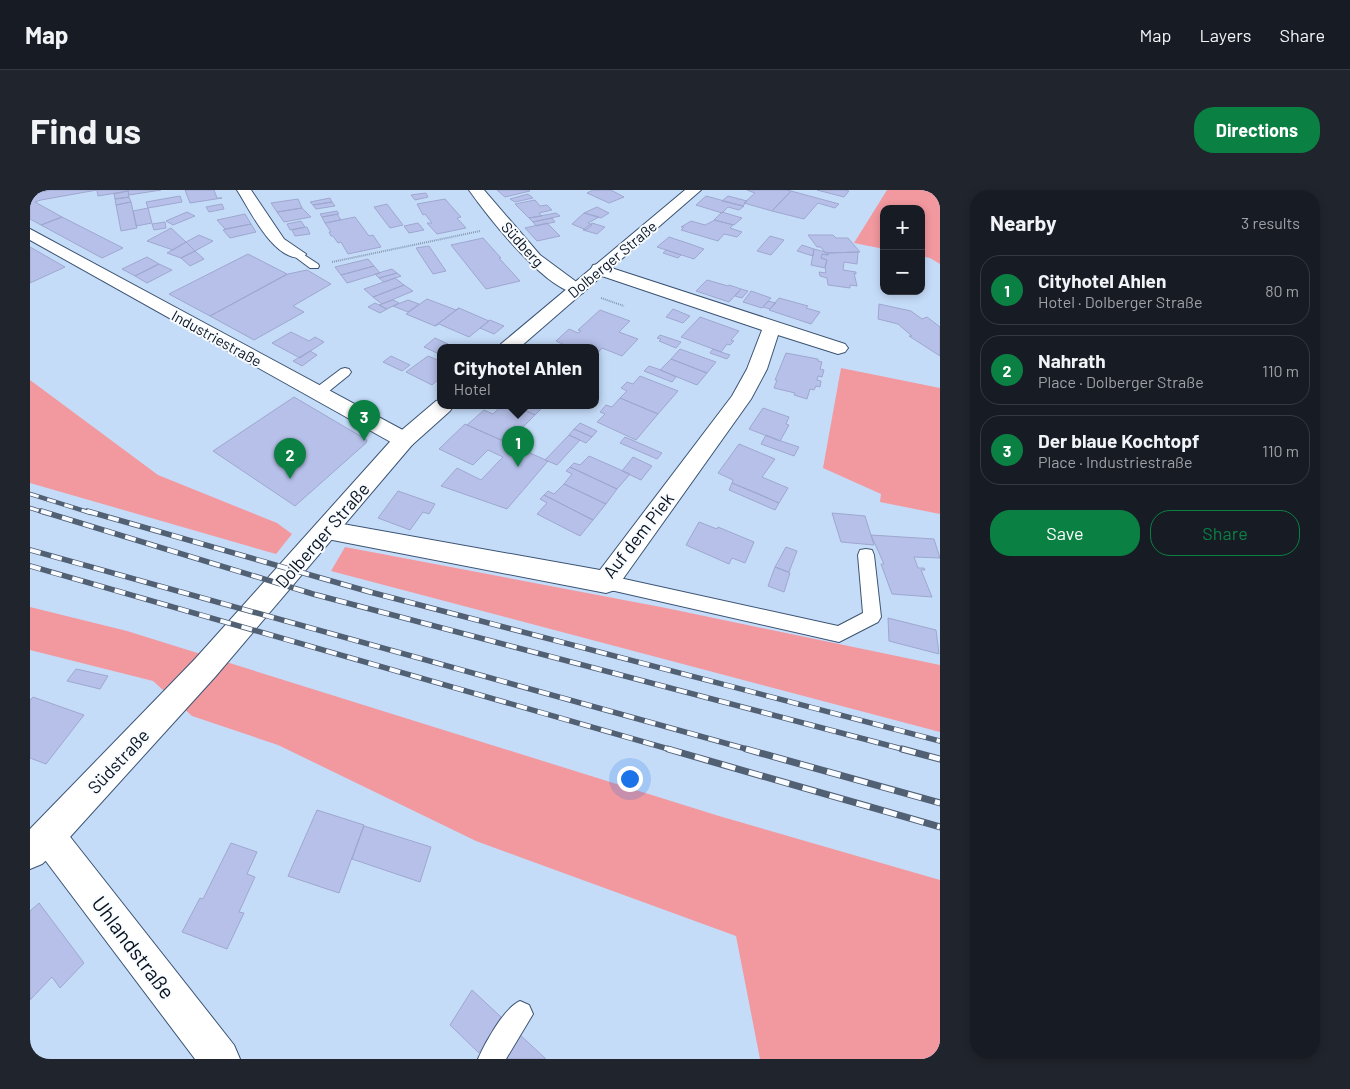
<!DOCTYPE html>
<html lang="en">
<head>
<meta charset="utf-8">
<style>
  :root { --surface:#171b24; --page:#20242c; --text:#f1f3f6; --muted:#9ea1a6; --line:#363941; --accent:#0b8043 }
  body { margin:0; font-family:Barlow,sans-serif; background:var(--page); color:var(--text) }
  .controls { position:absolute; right:15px; top:15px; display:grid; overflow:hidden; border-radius:10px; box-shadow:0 2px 8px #0003 }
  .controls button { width:45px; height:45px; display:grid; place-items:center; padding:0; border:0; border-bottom:1px solid var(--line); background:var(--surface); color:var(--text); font:25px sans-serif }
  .you { position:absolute; left:599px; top:588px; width:18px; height:18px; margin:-12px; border:4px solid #fff; border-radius:50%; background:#1a73e8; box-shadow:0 0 0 8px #1a73e833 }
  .badge { display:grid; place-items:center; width:32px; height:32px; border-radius:50%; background:var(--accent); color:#fff; font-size:16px; font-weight:700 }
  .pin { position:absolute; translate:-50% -41px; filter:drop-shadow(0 1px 2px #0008) }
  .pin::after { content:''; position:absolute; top:26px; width:18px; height:15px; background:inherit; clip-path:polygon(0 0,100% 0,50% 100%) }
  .popup { position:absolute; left:407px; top:154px; width:162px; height:65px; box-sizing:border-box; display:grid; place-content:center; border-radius:10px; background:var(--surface); filter:drop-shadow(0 1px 4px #0005); font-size:16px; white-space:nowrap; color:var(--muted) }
  .popup b { font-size:19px; color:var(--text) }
  .popup::after { content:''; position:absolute; left:50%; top:100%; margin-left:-10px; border:10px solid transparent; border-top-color:var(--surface) }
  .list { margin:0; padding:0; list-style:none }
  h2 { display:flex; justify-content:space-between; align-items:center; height:65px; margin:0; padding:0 20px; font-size:21px }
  h2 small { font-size:16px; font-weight:400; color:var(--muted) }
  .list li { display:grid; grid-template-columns:32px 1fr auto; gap:15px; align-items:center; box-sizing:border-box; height:70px; margin:0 10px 10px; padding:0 10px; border:1px solid var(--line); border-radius:20px }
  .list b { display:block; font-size:19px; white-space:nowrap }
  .list p { margin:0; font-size:16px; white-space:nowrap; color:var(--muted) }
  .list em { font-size:16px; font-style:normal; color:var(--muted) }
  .actions { display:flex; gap:10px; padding:15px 20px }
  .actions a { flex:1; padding:11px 0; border:1px solid var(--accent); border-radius:20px; text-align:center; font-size:18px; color:var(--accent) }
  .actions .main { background:var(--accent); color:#fff }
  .map { position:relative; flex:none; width:910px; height:869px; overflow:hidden; border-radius:20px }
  header { display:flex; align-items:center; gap:30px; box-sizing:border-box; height:70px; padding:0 25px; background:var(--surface); border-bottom:1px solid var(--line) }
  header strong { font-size:24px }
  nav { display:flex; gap:28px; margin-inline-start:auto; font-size:18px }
  .intro { display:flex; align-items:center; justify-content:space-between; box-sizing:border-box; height:120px; padding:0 30px }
  h1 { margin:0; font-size:35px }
  .button { padding:12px 22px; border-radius:20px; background:var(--accent); color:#fff; font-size:18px; font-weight:700 }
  main { display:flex; gap:30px; padding:0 30px }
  aside { flex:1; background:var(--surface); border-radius:20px; box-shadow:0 2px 8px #0003 }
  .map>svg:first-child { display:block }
  .green { fill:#f2989f }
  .building { fill:#b6c0e9; stroke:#9ea7cf }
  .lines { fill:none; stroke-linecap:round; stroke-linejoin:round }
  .lane-casing { stroke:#3c5473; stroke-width:2 }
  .street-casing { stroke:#3c5473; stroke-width:2 }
  .secondary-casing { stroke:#3c5473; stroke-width:2 }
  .path { stroke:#879ab2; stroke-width:2; stroke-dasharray:1 1; stroke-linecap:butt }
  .lane { fill:#fff; fill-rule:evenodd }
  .street { fill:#fff; fill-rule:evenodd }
  .secondary { fill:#fff; fill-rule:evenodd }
  .rail-far2-casing { stroke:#516073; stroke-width:4.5 }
  .rail-far1-casing { stroke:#516073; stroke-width:5.5 }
  .rail-casing { stroke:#516073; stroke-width:7 }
  .rail-far2 { stroke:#f8fbff; stroke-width:3; stroke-dasharray:9; stroke-linecap:butt }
  .rail-far1 { stroke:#f8fbff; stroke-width:4; stroke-dasharray:11; stroke-linecap:butt }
  .rail { stroke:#f8fbff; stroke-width:5; stroke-dasharray:14; stroke-linecap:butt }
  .labels { text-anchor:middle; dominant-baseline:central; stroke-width:4; stroke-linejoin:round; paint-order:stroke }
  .far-street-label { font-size:15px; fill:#08121e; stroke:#f8fbff }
  .street-label { font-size:18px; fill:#08121e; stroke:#f8fbff }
  .near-street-label { font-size:21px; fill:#08121e; stroke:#f8fbff }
</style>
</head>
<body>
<header>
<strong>Map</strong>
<nav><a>Map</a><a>Layers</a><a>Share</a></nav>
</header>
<div class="intro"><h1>Find us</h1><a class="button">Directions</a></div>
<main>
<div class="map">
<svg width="910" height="869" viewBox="0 0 910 869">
  <rect width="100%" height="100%" fill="#c5dcf9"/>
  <path class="green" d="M857 0H910V74L900 68 891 66V19H854V59L824 53Z
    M811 178 910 198V324L850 312 851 304 793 278Z
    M0 190 128 285 247 333 262 344 246 364 0 293Z
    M315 357 636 418 910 475V542L301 381Z
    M0 417 97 441 689 626 910 690V869H730L706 746 446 651 248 555 162 526 123 491 0 460Z"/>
  <path class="building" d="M21 0H67L11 10 5 12 32 27 11 35 0 29V4Z
    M67 0H98V1L68 6Z
    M98 0H131L99 5Z
    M155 0H184L187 8H192L160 13Z
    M467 0H499L500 1 475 7Z
    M563 0H581L594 7 579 13 557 3Z
    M717 0H756L761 1 742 21 714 13 725 3Z
    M787 0H814L819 1 814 7Z
    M98 1 99 7 85 9 84 4Z
    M761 1 809 14 805 18 788 13 774 29 742 21Z
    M396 3 398 7 385 10 381 5Z
    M498 4 503 8 485 12 480 9Z
    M150 6 152 12 118 18 116 12Z
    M676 6 713 16H714L709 20 698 17 692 23 666 15Z
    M698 6 717 11 713 16 692 11Z
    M99 7 101 12 86 15 85 9Z
    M300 8 302 12 283 15 280 12Z
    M268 9 272 18 247 22 241 13Z
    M415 9 431 27 427 28 436 38 407 44 397 33H402L395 24 393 25 387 14Z
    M505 10 510 16 517 15 522 20 509 23 512 26 499 28 485 14Z
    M101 12 107 38 91 41 86 15Z
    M302 12 305 16 286 19 283 15Z
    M192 14 194 19 179 22 176 17Z
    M357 14 373 35 360 38 344 17Z
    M567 17 579 23 571 28 554 23Z
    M118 18 122 33 106 36 103 21Z
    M272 18 281 27 254 32 247 22Z
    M307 21 309 24 292 27 290 24Z
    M157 22 165 26 143 35 136 31Z
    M692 22 712 28 704 35 684 30Z
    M526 23 530 26 503 32 499 28Z
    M554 23 569 27 558 33 562 35 556 40 542 34Z
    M215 24 221 34 195 39 187 30Z
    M307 24 311 30 295 33 292 27Z
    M32 27 93 58 72 68 11 35Z
    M325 27 339 46 343 45 351 57 318 64 311 52 308 53 303 46H301L299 42H301L295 33Z
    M522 28 525 32 506 36 503 32Z
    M685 30 703 35 700 38 712 42 707 47 694 44 688 51 651 40 654 37H651L661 31 675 35Z
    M271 31 275 37 260 40 257 34Z
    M135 32 136 38 124 40 122 34Z
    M388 33 394 40 379 43 374 36Z
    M517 33 530 46 507 51 495 38Z
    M562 33 575 37 567 44 553 40Z
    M221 34 226 42 200 48 193 40Z
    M277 37 280 44 265 46 262 40Z
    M141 38 156 52 143 60 117 51Z
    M169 45 183 51 165 61 156 52Z
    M778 45H803L806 48H818L830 62 795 63 791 57H787Z
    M740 46 754 50 741 65 727 61Z
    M639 47 663 55 674 59 664 69 627 57Z
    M453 48 471 68H469L490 91 456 99 421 55Z
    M156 52 165 61 151 68 137 63Z
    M772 55 784 59 783 66 767 61Z
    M399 56 416 81 403 84 386 58Z
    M0 57 35 77 0 93Z
    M784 59 799 63 798 65 792 64 791 68 797 70 795 78 781 75Z
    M636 60 651 65 648 68 633 63Z
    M165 61 174 69 160 76 151 68Z
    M828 62 827 74 814 72 813 80 826 82V84L824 83 827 96 820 95V98L798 95 797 88 790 86 789 82 796 83 795 76 797 70 791 68 792 64 798 65 799 63Z
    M218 64 257 84 180 126 139 104Z
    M117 67 129 74 105 86 92 79Z
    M338 69 344 76 311 85 305 77Z
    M129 74 142 80 117 93 105 86Z
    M344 76 350 83 317 93 311 85Z
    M362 79 367 83 349 88 345 84Z
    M277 80 301 94 263 116 274 122 224 150 180 126 258 84Z
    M367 83 371 86 354 92 349 88Z
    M365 88 374 95 343 107 334 99Z
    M677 90 698 96 699 95 711 99 699 112 666 101Z
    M374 95 383 101 352 114 343 107Z
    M711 99 718 101 712 108 705 106Z
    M721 101 741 108 732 118 713 112Z
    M749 108 778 116 776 118 790 122 781 134 739 120Z
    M397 109 426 120 429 118 405 136 376 124Z
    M363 110 369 113 357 119 349 115Z
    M378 110 389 114 378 122 363 116Z
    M738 111 746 113 740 119 733 117Z
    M345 113 357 119 350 123 338 117Z
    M849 114 881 121 892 129 897 127 910 137V166L879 146H882L868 134 848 129Z
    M429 118 459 131 439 147 409 134 405 136Z
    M643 119 660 126 653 133 636 127Z
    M570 120 600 131 589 142 608 149 592 166 572 158 566 165V158H541L526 151 539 139 548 143 551 141 548 140Z
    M670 127 709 141 701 150 704 151 700 155 697 154 691 162 651 147Z
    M460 130 474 136 464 144 450 138Z
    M261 142 279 151 285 147 294 152 270 168 242 153Z
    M630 145 651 152 646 158 629 151 631 149 627 148Z
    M405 148 418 154 410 158 407 163 394 157Z
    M650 159 686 172 677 183 641 169Z
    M683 159 691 162 700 165 697 169 680 163Z
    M280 161 287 165 272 176 263 171Z
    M756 163 788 169V171L792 172 790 179 794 180 792 187 788 186 787 190 791 191 790 197 786 196 784 200 780 199 777 209 764 205 765 203 744 198 747 190H745Z
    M361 166 380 175 372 181 353 172Z
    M398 166 410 171V188L402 195 376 182Z
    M641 169 677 183 667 195 630 180Z
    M619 176 631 180 646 187 642 192 614 181Z
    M610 186 648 201 628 224 590 208 597 201 591 198 597 192 603 194Z
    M264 207 337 250 336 253 265 316 183 261Z
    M590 208 628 224 606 250 567 232 575 224 570 222 576 215 582 217Z
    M471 216H485L505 225 491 239 484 236 471 250 437 235 454 220 463 224Z
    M485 216H514L505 225Z
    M733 218 759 227 756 234 759 235 750 251 719 239Z
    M550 233 567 241 562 247 544 239Z
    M435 234 518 271 477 319 411 296 427 278 451 290 473 267 458 260 443 275 409 259Z
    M544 239 562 247 556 253 539 245Z
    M539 245 550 250 527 275 515 270Z
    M736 245 748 250 769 257 764 266 731 254Z
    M595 247 632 263 627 269 590 253Z
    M709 254 745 269 732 287 758 298 749 313 702 293 703 290 688 283Z
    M559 266 600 284 587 299 540 277 544 273 550 275Z
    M603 267 622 276 611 290 592 281Z
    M540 277 587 299 576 314 534 294 542 284 536 281Z
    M702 293 729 304 749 313 745 320 699 300Z
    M534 294 576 314 563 330 514 305 518 301 524 304Z
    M368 301 405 314 399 324 393 322 380 340 348 328Z
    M514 305 563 330 550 346 507 324 517 313 510 309Z
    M802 323 835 326 844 355 811 352Z
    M669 332 687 339 688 337 724 352 715 373 702 368 699 374 656 355Z
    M841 345 904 349 910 368 884 367 888 378H894L895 380H891L902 407 862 404 851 374H854Z
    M756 357 767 361 759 382 745 377Z
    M745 377 760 383 754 402 738 396Z
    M858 428 906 440 909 464 859 451Z
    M46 479 78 486 70 499 37 491Z
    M3 507 54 525 16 574 0 568V510Z
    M287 620 334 635 309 703 258 686Z
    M334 636 401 657 390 692 322 669Z
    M201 653 227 662 217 684 225 687 209 722 214 723 197 759 152 742 170 708 173 709Z
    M9 713 54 773 30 798 22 787 0 810V721Z
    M442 800 471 827 449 863 420 835Z
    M488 843 516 869H472Z"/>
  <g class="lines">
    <g class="lane-casing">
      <path id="lane" d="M268 61 288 74 289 76 288 78H280L264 66 263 64Z
        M315 178 319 179 321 182 319 185 293 206H283L282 203 283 200 311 179Z
        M836 359 842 360 844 365 851 427 848 432 809 452 576 399 570 397 568 392 570 387 576 385 808 436 833 423 828 365 830 360Z
        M490 811 499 815 503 824 476 869H448C455 853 474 818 490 811Z"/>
    </g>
    <g class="street-casing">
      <path id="street" d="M207 0H221L254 49 276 64 274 67C245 74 220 20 207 0Z
        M439 0H454L510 65 556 99 553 103C522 110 456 24 439 0Z
        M0 39 382 245 385 250 382 255 374 257 366 255 0 50Z
        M569 74 815 154 818 158 815 162 808 164 748 145 737 179 721 209 585 400 576 403 287 347 284 340 287 333 296 331 570 380 702 206 717 179 732 140 563 83 561 79 563 75Z
        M18 629 30 634 204 855 210 869H165L6 658 1 646 6 634Z"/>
    </g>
    <g class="secondary-casing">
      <path id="secondary" d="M655 0H671L489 158H469L471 154Z
        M410 210V216H423L420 221 382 255 185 487 30 658 12 674 0 679V639L165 469 366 245 406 211Z"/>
    </g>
    <path class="path" d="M302 72 450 41
      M571 108 594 116"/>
    <use href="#lane" class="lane"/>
    <use href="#street" class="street"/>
    <use href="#secondary" class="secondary"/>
    <g class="rail-far2-casing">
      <path id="rail-far2" d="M0 304 61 323
        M0 318 16 323"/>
    </g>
    <g class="rail-far1-casing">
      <path id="rail-far1" d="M11 321 283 404 876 560
        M57 321 340 402 910 551
        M0 360 720 560
        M0 376 642 560"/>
    </g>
    <g class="rail-casing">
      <path id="rail" d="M638 559 910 637
        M716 559 910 613
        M872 559 910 569"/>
    </g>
    <use href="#rail-far2" class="rail-far2"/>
    <use href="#rail-far1" class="rail-far1"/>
    <use href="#rail" class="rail"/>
  </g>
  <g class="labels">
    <g class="far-street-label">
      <text transform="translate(493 54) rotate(48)">Südberg</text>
      <text transform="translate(582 69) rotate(-40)">Dolberger Straße</text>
      <text transform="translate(187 148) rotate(29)">Industriestraße</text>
    </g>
    <g class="street-label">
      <text transform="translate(292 345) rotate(-49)">Dolberger Straße</text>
      <text transform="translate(608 345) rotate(-52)">Auf dem Piek</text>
      <text transform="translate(88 571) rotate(-47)">Südstraße</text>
    </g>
    <g class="near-street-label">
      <text transform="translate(104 757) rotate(53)">Uhlandstraße</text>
    </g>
  </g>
</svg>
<div class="controls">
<button>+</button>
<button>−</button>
</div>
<div class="you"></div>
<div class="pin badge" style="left:488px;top:277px">1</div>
<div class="popup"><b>Cityhotel Ahlen</b>Hotel</div>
<div class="pin badge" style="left:260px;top:289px">2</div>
<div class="pin badge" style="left:334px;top:251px">3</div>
</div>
<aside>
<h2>Nearby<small>3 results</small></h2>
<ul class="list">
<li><span class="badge">1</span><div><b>Cityhotel Ahlen</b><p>Hotel · Dolberger Straße</p></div><em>80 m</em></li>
<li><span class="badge">2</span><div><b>Nahrath</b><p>Place · Dolberger Straße</p></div><em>110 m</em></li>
<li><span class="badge">3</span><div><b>Der blaue Kochtopf</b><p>Place · Industriestraße</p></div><em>110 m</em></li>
</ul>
<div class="actions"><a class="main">Save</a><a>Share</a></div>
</aside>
</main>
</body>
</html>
